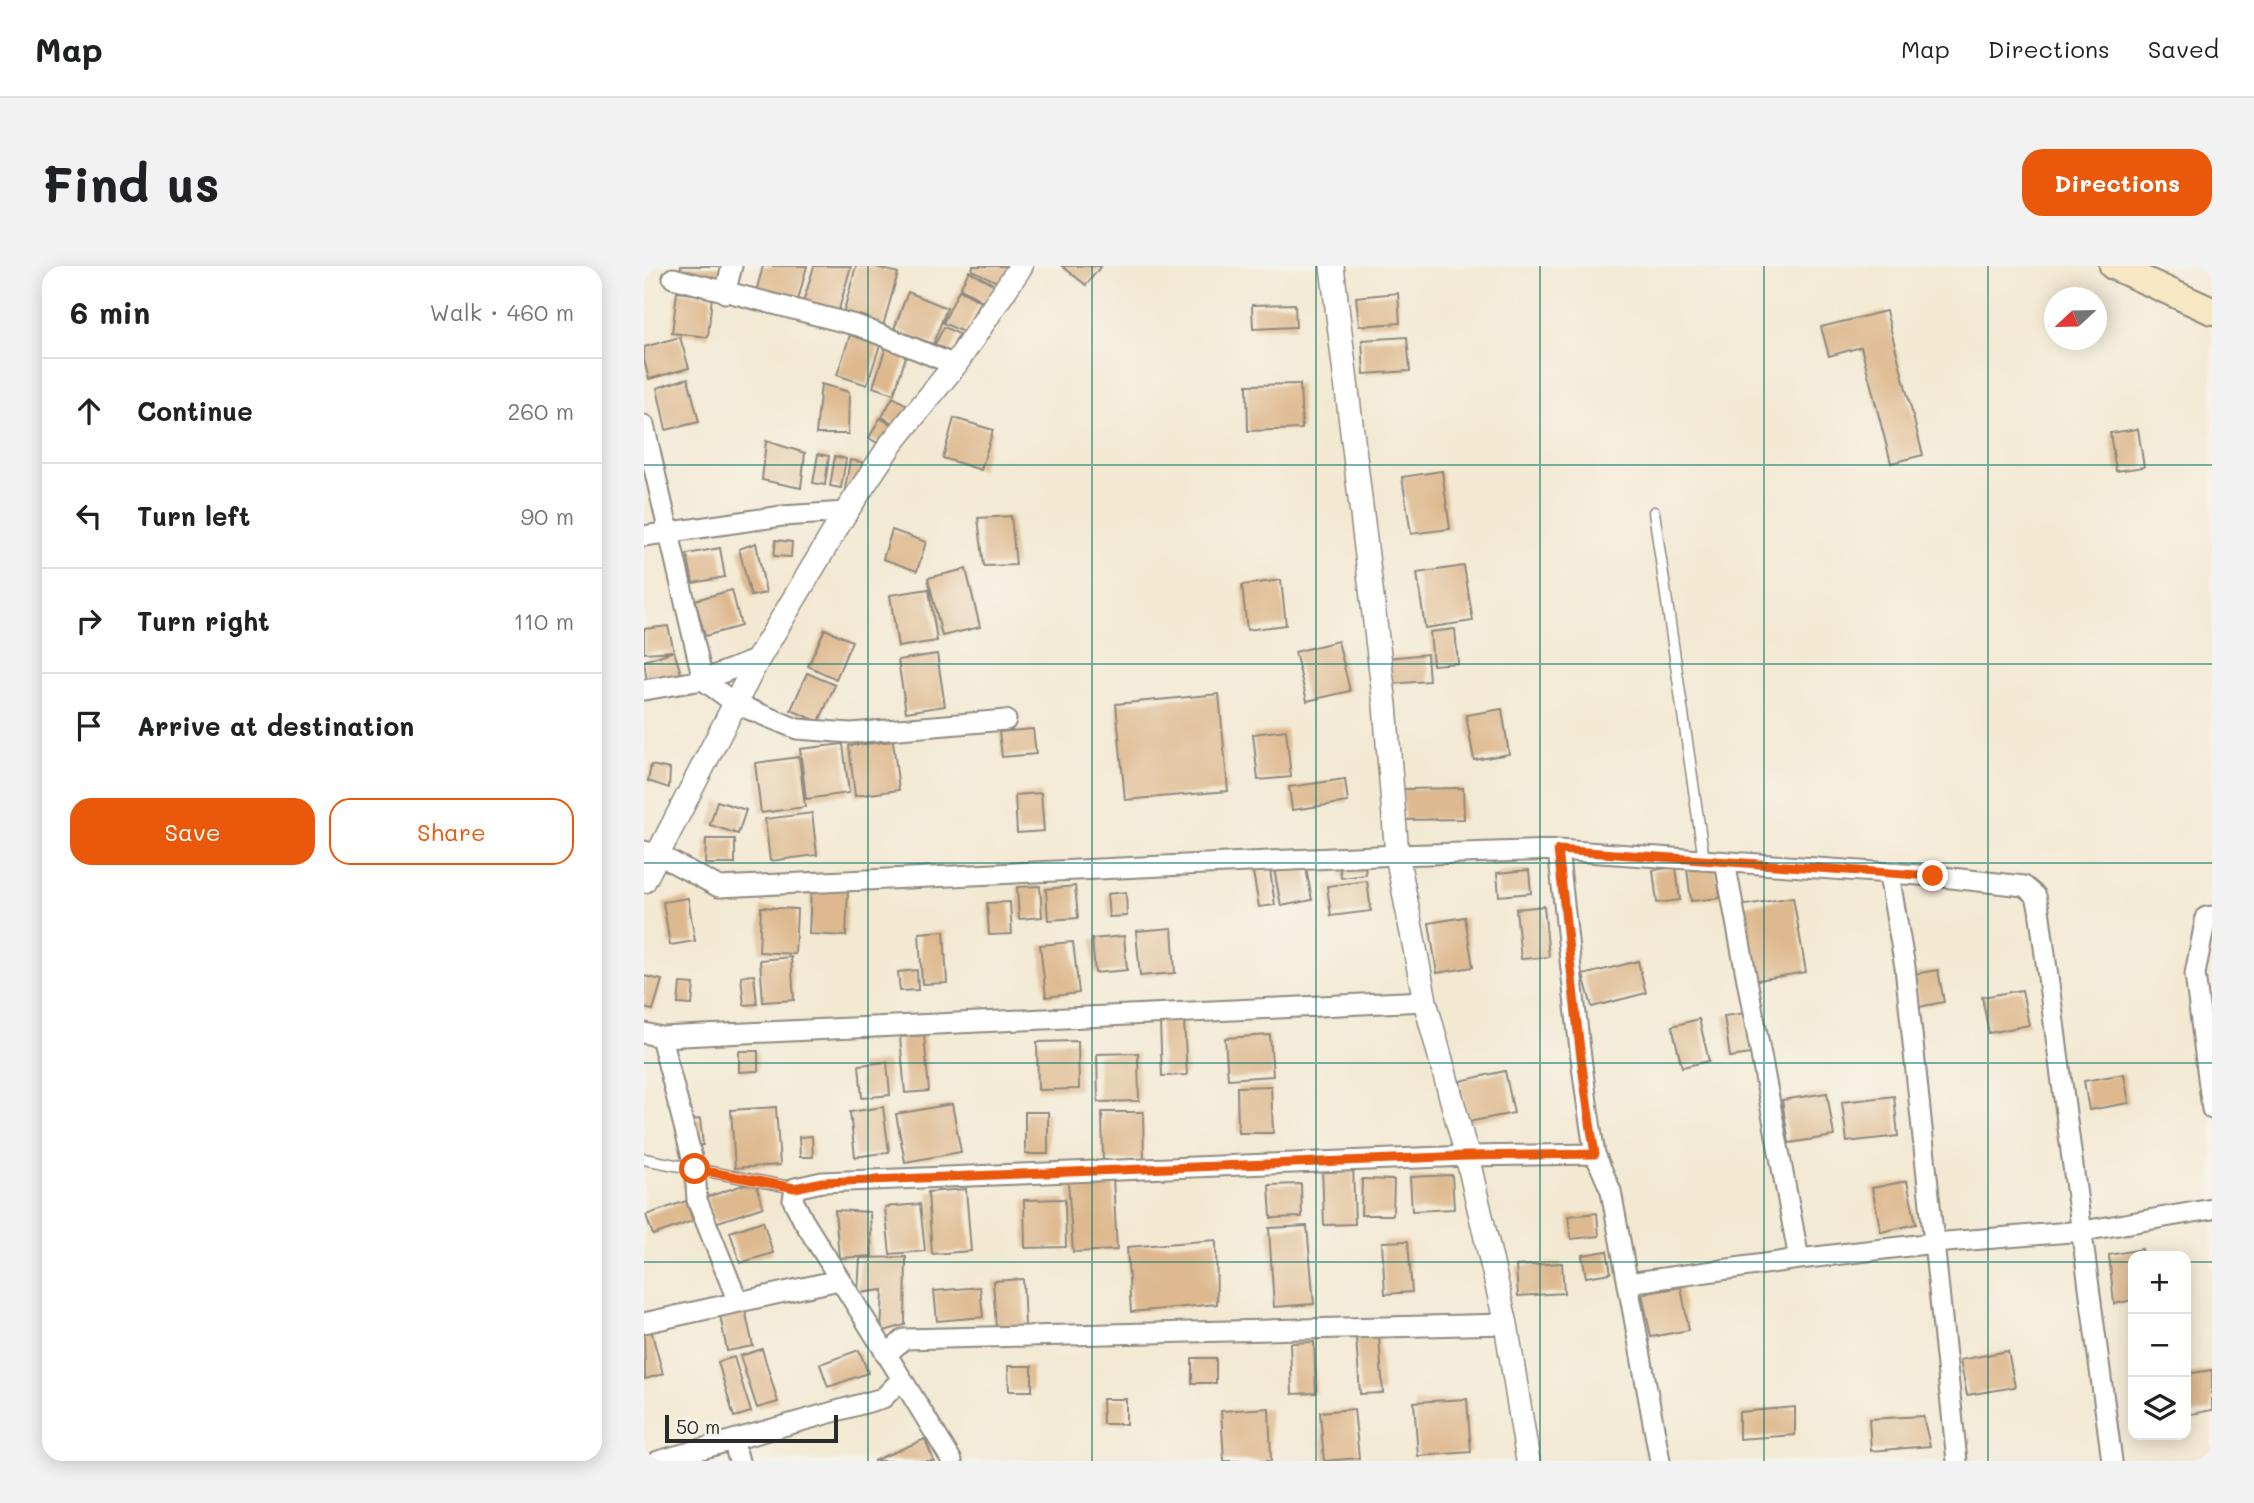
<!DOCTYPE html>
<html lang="en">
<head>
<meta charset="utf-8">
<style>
  :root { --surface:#fff; --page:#f2f2f2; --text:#202124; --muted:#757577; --line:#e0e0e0; --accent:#ea580c }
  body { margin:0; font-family:Mali,sans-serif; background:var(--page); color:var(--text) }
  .controls { position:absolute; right:21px; bottom:21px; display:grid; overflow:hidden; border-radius:14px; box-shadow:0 4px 18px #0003 }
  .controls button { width:63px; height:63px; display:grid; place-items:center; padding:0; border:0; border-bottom:2px solid var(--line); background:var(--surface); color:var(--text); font:35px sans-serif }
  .compass { position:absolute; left:1400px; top:21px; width:63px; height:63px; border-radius:50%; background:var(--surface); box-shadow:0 4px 18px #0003; rotate:248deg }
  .scale { position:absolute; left:21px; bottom:18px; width:173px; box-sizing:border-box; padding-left:7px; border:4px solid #2b2b2b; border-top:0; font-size:19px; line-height:24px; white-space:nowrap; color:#2b2b2b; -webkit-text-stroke:5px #f7f3e8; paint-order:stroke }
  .stop { position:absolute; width:21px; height:21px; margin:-16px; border:5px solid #ea580c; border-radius:50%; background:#fff }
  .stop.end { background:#ea580c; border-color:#fff; box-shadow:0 2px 7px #0008 }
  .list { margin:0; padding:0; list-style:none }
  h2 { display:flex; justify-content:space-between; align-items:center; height:91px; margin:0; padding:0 28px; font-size:30px }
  h2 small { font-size:23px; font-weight:400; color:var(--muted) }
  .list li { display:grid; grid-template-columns:46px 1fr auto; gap:21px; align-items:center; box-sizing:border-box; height:105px; padding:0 28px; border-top:2px solid var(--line) }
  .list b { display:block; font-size:26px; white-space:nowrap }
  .list em { font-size:23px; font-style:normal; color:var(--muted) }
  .actions { display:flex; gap:14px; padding:21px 28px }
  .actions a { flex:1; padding:16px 0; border:2px solid var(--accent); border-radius:21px; text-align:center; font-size:24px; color:var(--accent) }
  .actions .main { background:var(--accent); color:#fff }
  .icon { flex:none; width:38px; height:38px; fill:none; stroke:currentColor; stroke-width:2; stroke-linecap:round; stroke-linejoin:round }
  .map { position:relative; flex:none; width:1568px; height:1195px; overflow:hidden; border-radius:21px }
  header { display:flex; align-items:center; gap:42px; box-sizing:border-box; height:98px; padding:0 35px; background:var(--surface); border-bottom:2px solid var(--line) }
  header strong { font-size:33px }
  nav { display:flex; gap:38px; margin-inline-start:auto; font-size:24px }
  .intro { display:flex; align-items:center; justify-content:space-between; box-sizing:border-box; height:168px; padding:0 42px }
  h1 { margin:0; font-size:49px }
  .button { padding:18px 32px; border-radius:21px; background:var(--accent); color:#fff; font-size:24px; font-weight:700 }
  main { display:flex; gap:42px; padding:0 42px }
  aside { flex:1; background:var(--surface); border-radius:21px; box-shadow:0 4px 18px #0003 }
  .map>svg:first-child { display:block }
  .building { fill:#deb98f }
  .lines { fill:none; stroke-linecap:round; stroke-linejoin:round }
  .service-casing { stroke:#8f8a7f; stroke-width:13 }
  .minor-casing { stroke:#8f8a7f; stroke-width:23 }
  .tertiary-casing { stroke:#8f8a7f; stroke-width:26 }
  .secondary-casing { stroke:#8f8a7f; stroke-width:30 }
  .service { stroke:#fff; stroke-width:10 }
  .minor { stroke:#fff; stroke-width:19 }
  .tertiary { stroke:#fff; stroke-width:23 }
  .secondary { stroke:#f7e8c3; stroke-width:26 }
  .route { stroke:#ea580c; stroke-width:9 }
  .grid { fill:none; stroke:#0f766e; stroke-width:2; stroke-opacity:0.55 }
</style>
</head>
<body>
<header>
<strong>Map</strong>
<nav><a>Map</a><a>Directions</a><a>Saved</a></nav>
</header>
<div class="intro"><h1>Find us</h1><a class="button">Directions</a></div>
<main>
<aside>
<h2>6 min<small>Walk · 460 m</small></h2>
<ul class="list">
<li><svg class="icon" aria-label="ahead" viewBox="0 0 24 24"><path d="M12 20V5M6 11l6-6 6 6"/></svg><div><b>Continue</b></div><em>260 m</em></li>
<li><svg class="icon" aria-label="left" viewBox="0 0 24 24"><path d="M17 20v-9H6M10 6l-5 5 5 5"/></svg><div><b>Turn left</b></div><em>90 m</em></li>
<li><svg class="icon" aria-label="right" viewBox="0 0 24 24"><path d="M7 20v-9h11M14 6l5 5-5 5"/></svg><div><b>Turn right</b></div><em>110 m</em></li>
<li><svg class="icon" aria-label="arrive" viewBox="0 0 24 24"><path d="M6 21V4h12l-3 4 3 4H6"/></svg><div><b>Arrive at destination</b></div></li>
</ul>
<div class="actions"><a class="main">Save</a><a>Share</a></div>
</aside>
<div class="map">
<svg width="1568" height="1195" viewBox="0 0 1568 1195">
  <rect width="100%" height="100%" fill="#f7f3e8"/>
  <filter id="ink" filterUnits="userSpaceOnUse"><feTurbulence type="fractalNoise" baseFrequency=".0143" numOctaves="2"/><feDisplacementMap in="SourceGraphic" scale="14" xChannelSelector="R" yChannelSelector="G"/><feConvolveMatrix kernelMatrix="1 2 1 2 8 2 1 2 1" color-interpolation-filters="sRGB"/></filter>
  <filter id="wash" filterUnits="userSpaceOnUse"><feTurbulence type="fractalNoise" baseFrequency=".00686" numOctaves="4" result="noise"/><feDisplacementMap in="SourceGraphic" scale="28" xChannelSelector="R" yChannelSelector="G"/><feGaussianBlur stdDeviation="1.57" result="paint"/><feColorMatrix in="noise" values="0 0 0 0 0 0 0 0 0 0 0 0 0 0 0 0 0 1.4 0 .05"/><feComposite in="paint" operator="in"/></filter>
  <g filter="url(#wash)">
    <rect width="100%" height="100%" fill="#f3e9d3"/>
    <g id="blocks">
      <path class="building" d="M37 0H78L74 14 36 5Z
        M119 0H163L153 38 112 26Z
        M170 0H207L194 47 159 37Z
        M212 0H228L254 7 239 60 199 48Z
        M329 0H366L357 18 328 4Z
        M418 0H457L442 19Z
        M325 5 353 20 344 38 316 22Z
        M315 24 336 35 321 67 299 57Z
        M33 26 68 30 64 71 28 67Z
        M264 26 303 42 289 78 250 63Z
        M754 27 756 57 715 60 712 31Z
        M651 38 652 61 609 63 608 39Z
        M1242 45 1279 189 1247 197 1217 81 1185 90 1177 61Z
        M300 61 315 68 306 86 291 78Z
        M206 69 236 79 223 119 193 109Z
        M36 71 45 102 5 113 0 94V81Z
        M763 71 766 105 720 108 718 74Z
        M243 78 263 87 250 128 229 121Z
        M44 112 55 156 22 164 13 122Z
        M177 118 205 126 204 168H172Z
        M656 118 658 163 604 165 603 119Z
        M249 131 268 142 257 162 238 151Z
        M236 152 256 163 244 183 225 172Z
        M310 152 349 164 337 204 299 192Z
        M1494 163 1500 201 1472 205 1466 167Z
        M122 175 161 187 157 222 118 214Z
        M174 188 185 190 181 219 169 217Z
        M191 190 202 193 197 222 186 220Z
        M206 194 218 196 213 225 201 223Z
        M798 205 806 263 767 268 758 211Z
        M367 250 372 299 340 300 334 252Z
        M248 264 282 276 273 305 239 293Z
        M132 274 148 276 147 291 130 290Z
        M112 277 122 327 107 330 95 283Z
        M76 282 81 311 49 317 43 288Z
        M820 300 829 355 781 362 773 307Z
        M322 303 336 361 298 370 284 312Z
        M637 314 642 359 603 364 598 319Z
        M285 323 293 375 254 381 246 329Z
        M88 324 97 360 61 370 51 334Z
        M24 360 30 385 0 387V363Z
        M181 363 208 375 192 413 164 400Z
        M811 363 814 397 789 399 786 366Z
        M694 375 706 425 663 435 651 386Z
        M30 385 40 417 4 423 0 395Z
        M293 388 301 440 262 446 254 394Z
        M783 388 785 415 746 418 744 392Z
        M163 407 191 419 175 456 147 444Z
        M575 428 584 525 481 534 472 438Z
        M858 443 865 488 830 494 822 449Z
        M389 463 392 488 358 491 355 466Z
        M642 464 647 511 614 514 609 468Z
        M249 475 255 524 211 530 205 480Z
        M199 478 205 527 162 533 156 483Z
        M155 491 161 541 117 547 111 497Z
        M7 499 26 503 25 522 4 515Z
        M701 513 704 536 648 544 645 521Z
        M819 522 820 553 760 554 759 523Z
        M397 527 400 565 373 567 371 529Z
        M73 535 102 544 94 568 66 559Z
        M168 547 173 589 126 595 121 553Z
        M62 573H91V598H61Z
        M720 591 722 609 697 612 695 594Z
        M661 597 668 634 637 640 630 603Z
        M625 598 631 639 615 641 608 600Z
        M1072 600 1076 632 1047 635 1043 603Z
        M1032 601 1036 634 1013 637 1009 604Z
        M885 604 887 627 855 630 853 607Z
        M723 615 727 645 687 650 683 620Z
        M396 620 398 651 375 653 373 621Z
        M431 620 434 652 404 654 402 623Z
        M167 623 204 624 202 670 165 668Z
        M482 626 483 650 465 651 463 628Z
        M1149 631 1162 706 1108 715 1096 640Z
        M44 632 51 675 26 679 19 636Z
        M366 636 368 668 345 669 343 637Z
        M900 640 905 691 877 693 872 643Z
        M117 641 153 643 151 688 115 686Z
        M821 651 829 701 793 707 785 657Z
        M528 662 531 707 496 710 492 665Z
        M300 665 303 717 278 718 275 667Z
        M480 670 483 704 451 707 448 673Z
        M429 676 435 727 402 731 396 679Z
        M147 691 150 734 119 736 116 694Z
        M994 695 1002 727 948 741 939 709Z
        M273 704 274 724 256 725 254 706Z
        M1294 704 1300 736 1275 741 1269 708Z
        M110 709 113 738 100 739 97 710Z
        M0 710 18 714 9 744 0 742Z
        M36 717 50 718 48 739 34 738Z
        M1378 724 1385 759 1345 767 1338 731Z
        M1102 747 1107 788 1086 791 1080 750Z
        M1055 753 1065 795 1038 801 1028 760Z
        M540 756 543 809 518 810 516 757Z
        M280 769 285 825 261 827 256 771Z
        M626 769 629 810 584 813 581 772Z
        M434 775 435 823 394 824 393 776Z
        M95 785H114V805L95 806Z
        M494 787 495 835 454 836 453 788Z
        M243 796 246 829 218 832 215 799Z
        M861 805 870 847 824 856 816 815Z
        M1480 808 1485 837 1445 844 1440 815Z
        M627 820 629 867H594L593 821Z
        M1183 827 1190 870 1145 877 1138 834Z
        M1250 830 1254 870 1203 876 1198 836Z
        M308 838 317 886 261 896 252 848Z
        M132 841 136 899 91 902 87 844Z
        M239 841 245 886 211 891 206 846Z
        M381 846H404V888H381Z
        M458 846H499L500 894H459Z
        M56 853 59 879 48 881 45 855Z
        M168 870 169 891H156L155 871Z
        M709 899 711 958 680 959 678 900Z
        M808 909 810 943 768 945 766 911Z
        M469 912 473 984 429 986 424 915Z
        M718 913 750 914 749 949H717Z
        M111 915 119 941 71 957 63 931Z
        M1263 915 1272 958 1237 966 1228 922Z
        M657 918 658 951 627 952 625 919Z
        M322 923 327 985 288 988 284 926Z
        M421 933 422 981 381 982 380 934Z
        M42 935 49 955 9 969 2 949Z
        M276 938 281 985 246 988 241 941Z
        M191 944 226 946 228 990 195 992Z
        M953 947 955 970 927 973 924 950Z
        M119 955 129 987 96 997 86 966Z
        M663 960 670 1038 630 1041 625 962Z
        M572 974 573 1038 487 1046 483 981Z
        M764 975 768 1026 741 1028 738 976Z
        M1498 983 1499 990H1489V1034L1470 1038 1465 989Z
        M963 985 967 1007 942 1011 938 989Z
        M262 991 261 1059 237 1066 239 1024 214 1027 216 992Z
        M918 997 920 1027 874 1030 872 1000Z
        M379 1013 381 1060 352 1061 349 1015Z
        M336 1021 339 1051 293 1055 290 1025Z
        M1037 1021 1045 1064 1007 1071 998 1028Z
        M100 1039 109 1080 83 1085 75 1044Z
        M7 1064 19 1108 1 1113 0 1066Z
        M735 1070 739 1127 716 1128 712 1071Z
        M670 1076 672 1127 648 1128 646 1077Z
        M118 1083 134 1136 113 1142 96 1090Z
        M215 1084 224 1107 184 1121 176 1098Z
        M1364 1085 1371 1121 1323 1129 1316 1094Z
        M90 1091 107 1146 90 1151 74 1096Z
        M548 1092H572V1117H548Z
        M364 1100H388V1125H365Z
        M1568 1104V1144L1542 1149V1108Z
        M458 1133H482V1158H459Z
        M823 1133 827 1186 774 1190 770 1136Z
        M1151 1141V1169L1095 1173V1146Z
        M625 1142 627 1195H580L577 1145Z
        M710 1143 715 1192 680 1195 676 1146Z
        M1279 1150 1286 1180 1227 1185 1225 1153Z
        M281 1173 290 1195H229Z"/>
    </g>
  </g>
  <g filter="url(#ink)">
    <use href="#blocks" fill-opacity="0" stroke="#8f8a7f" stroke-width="2"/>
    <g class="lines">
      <g class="service-casing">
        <path id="service" d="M1010 246 1060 594
          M0 893 151 922"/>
      </g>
      <g class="minor-casing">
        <path id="minor" d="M29 12 215 60 311 99
          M81 27 88 0
          M0 159 59 414 92 438 153 463 207 467 362 454
          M0 270 138 250 202 246
          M0 424 59 414 114 393
          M914 584C926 686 934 788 951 888
          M0 585 15 589 75 621 753 589 914 584 1289 610 1380 620 1392 630 1395 643 1468 1195
          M1081 596 1155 993
          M1245 609 1261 701 1313 1195
          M1568 650 1562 651 1551 708 1568 843
          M0 767 17 771 781 735
          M17 771 51 903 53 934 94 1036
          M984 1017 1155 993 1290 977 1439 965 1568 943
          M0 1057 195 1014
          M242 1089 260 1073 862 1058
          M258 1113 308 1195
          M89 1174 95 1195
          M14 1195 239 1132 258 1113 159 954 149 934 151 922 178 916 823 890 951 888 967 925 1016 1195"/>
      </g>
      <g class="tertiary-casing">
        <path id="tertiary" d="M688 0 741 439 753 589 781 735 823 890 862 1058 884 1195
          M0 615 114 393 202 246 247 178 311 99 377 0"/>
      </g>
      <g class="secondary-casing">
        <path id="secondary" d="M1469 0 1568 45"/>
      </g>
      <use href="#service" class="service"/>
      <use href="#minor" class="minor"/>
      <use href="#tertiary" class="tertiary"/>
      <use href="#secondary" class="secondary"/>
    </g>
  </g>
  <g class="lines" filter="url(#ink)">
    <path class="route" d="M51 903 151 922 178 916 824 890 951 888C934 788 926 686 914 584L1289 610"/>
  </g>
  <path class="grid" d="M224 0V1195M448 0V1195M672 0V1195M896 0V1195M1120 0V1195M1344 0V1195M0 199H1568M0 398H1568M0 597H1568M0 797H1568M0 996H1489M1542 996H1568"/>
</svg>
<div class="controls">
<button>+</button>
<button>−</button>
<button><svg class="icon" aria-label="layers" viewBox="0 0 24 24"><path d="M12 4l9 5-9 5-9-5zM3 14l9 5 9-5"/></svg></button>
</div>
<svg class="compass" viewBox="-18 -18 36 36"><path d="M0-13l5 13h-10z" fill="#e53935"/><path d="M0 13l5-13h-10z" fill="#757577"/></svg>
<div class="scale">50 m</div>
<div class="stop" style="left:51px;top:903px"></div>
<div class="stop end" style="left:1289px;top:610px"></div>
</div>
</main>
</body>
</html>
